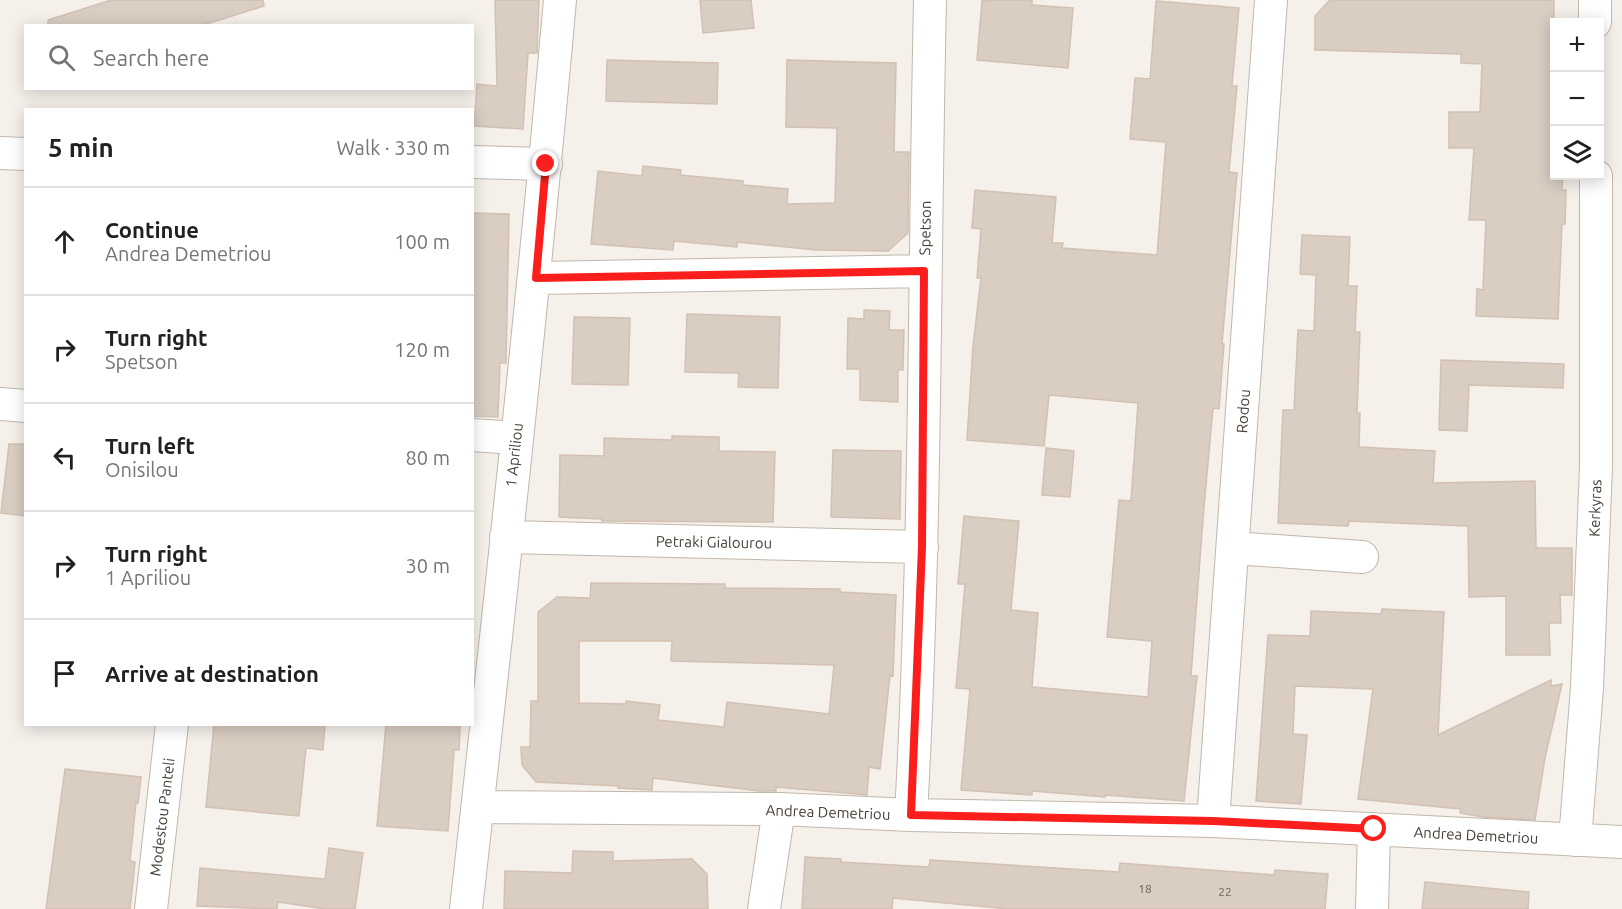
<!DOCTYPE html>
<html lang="en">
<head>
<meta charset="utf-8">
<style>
  :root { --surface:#fff; --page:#f6f6f6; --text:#202124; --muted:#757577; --line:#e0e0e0 }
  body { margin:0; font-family:Ubuntu,sans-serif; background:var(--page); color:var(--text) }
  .controls { position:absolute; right:18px; top:18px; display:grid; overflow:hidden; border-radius:0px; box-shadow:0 3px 15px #0003 }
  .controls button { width:54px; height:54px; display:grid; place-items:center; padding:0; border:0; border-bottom:2px solid var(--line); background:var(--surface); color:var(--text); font:30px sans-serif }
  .stop { position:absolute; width:18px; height:18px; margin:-14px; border:4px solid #fa1f1c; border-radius:50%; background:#fff }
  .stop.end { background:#fa1f1c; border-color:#fff; box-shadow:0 2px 6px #0008 }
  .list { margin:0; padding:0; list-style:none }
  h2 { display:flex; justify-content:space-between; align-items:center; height:78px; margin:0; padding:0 24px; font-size:26px }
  h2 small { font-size:20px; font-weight:400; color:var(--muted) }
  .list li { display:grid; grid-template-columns:39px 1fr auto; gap:18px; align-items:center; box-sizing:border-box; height:108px; padding:0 24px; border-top:2px solid var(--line) }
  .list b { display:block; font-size:22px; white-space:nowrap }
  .list p { margin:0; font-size:20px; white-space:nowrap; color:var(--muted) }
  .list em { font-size:20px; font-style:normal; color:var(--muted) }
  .icon { flex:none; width:33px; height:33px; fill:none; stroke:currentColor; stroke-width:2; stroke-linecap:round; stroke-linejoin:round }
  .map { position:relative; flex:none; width:1622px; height:909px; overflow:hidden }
  .search { position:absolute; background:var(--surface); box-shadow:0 3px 15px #0003; left:24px; top:24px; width:450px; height:66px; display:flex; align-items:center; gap:15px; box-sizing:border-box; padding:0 21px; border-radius:0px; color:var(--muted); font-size:22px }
  .panel { position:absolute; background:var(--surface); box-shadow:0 3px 15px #0003; left:24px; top:108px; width:450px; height:618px; border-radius:0px }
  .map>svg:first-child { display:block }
  .building { fill:#dacdc2; stroke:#d2c1b3; stroke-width:1.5; fill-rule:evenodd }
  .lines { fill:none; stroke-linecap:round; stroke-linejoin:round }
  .minor-casing { stroke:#c1b7ac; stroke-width:34 }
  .minor { stroke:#fff; stroke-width:32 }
  .route { stroke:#fa1f1c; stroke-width:8 }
  .labels { text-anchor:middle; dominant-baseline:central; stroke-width:4.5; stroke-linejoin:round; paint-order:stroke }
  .number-label { font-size:12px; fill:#6d635a }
  .street-label { font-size:15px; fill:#494038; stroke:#fff }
</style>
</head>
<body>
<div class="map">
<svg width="1622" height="909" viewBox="0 0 1622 909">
  <rect width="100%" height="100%" fill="#f5f0ea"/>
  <path class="building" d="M111 0H263L264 6 200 26H48V20Z
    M495 0H539L537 53H528L523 129 474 126 477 84 497 86Z
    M700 0H751L754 28 703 33Z
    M993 0H1032V5L1073 8 1068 68 977 60 982 1Z
    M1330 0H1554V176H1563L1562 190H1566L1565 224H1562L1558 319 1476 316 1477 289 1483 290 1486 220H1469L1474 148H1449V112H1480L1482 64 1461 63V54L1315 50V16Z
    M1156 1 1239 8 1232 86H1237L1229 172 1237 173 1222 343 1224 344 1219 409 1213 408 1204 507 1191 676H1197L1184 801 1105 795V797L1032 791V795L961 790 970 689 956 688 965 584H958L964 516 1019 521 1011 610 1038 613 1032 687 1148 697 1152 641 1107 637 1119 500 1131 501 1138 403 1049 395 1044 446 967 440 973 346 981 278H977L981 229 972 228 975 190 1056 197 1052 243H1063L1062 248 1157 255 1166 142 1130 139 1135 78 1150 79Z
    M607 60 718 63 717 104 606 101Z
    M787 60 896 63 894 152H909L908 233 888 251 816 250 737 242V247L674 241 673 250 591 244 598 171 642 176 643 166 681 170 680 175 743 181V185L788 189 787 204 835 203 837 128 786 127Z
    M472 213 509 214 506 363H500L498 417 472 416Z
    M1302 235 1350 237 1348 286H1357L1355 332H1360L1357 413H1360L1359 447 1435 451 1433 483 1535 481 1536 548H1572V595H1560L1561 623H1549L1550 655H1506V596L1469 597 1468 526 1349 521 1348 526 1278 523 1283 410H1294L1298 330 1314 331 1316 275 1300 274Z
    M864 310 890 311 889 330H904L903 370H898V402L860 400V369H847L848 318 864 319Z
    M687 314 780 317 778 388 738 387 739 373 685 372Z
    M574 317 630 318 628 385 572 384Z
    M1441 360 1564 364 1563 388 1469 385 1467 431 1439 430Z
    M672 436 719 437V451L775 452 773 522 602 521V519L559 517 560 455 604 456V438L672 440Z
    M9 444H26V516L1 513Z
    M1046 448 1074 451 1070 497 1042 495Z
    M833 450 901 451 900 519 831 517Z
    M591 583 725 584V588L840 589V592L896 595 893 676 890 675 880 769 869 767 867 795 776 787V791H759L653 778 652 790 618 788 619 786 536 782 522 765 521 747H530L531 701H538V612L557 597 590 598ZM579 641H672L671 661 834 665 829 714 727 702 724 727 658 720 660 705 626 701V704L579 703Z
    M1382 609 1444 612 1438 735 1551 680V686L1562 684 1545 758 1535 820 1482 817 1460 813 1461 809 1358 799 1373 689 1295 686 1293 734 1307 735 1301 804 1256 801 1268 635 1310 636 1311 611 1381 614Z
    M214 724H325L323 750 306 748 299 816 206 807Z
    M386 724H460L459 750H454L448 831 377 826Z
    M65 769 141 777 138 803 136 802 130 861 135 862 130 909H46Z
    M329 848 363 853 355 909H325L278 902 277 909 197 906 200 868 325 879Z
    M573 851 613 852V861L692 859 707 874 708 909H504L505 871 572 873Z
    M805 857 841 859V862L929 867 930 860 1119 872 1120 863 1274 875 1275 870 1328 874 1325 909H1009L893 898 892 909H802Z
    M1425 882 1529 892 1528 909H1422Z"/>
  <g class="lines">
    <g class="minor-casing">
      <path id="minor" d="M1595 0V22
        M0 153 26 154
        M472 162 546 164
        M536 278 924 271
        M0 404 26 406
        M472 435 516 438
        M506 537 922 547
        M1234 548 1362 557
        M478 807 779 809 911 815 1213 821 1622 842
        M911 815C926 544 924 272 930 0
        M1213 821 1271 0
        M1575 840 1587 688 1596 467V176
        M151 909 172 724
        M466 909C500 606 533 303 560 0
        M764 909 779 809
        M1372 909 1374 829"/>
    </g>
    <use href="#minor" class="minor"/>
  </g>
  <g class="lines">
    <path class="route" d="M546 164 536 278 924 271 922 547 911 815 1213 821 1374 829"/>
  </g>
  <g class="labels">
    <g class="number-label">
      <text x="1145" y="888">18</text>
      <text x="1225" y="891">22</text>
    </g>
    <g class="street-label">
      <text transform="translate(925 228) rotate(-89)">Spetson</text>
      <text transform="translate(1243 411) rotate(-86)">Rodou</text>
      <text transform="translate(514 455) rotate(-84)">1 Apriliou</text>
      <text transform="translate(1595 508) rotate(-88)">Kerkyras</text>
      <text transform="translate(714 542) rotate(1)">Petraki Gialourou</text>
      <text transform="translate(828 812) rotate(2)">Andrea Demetriou</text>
      <text transform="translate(162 817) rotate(-83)">Modestou Panteli</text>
      <text transform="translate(1476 835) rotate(3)">Andrea Demetriou</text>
    </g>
  </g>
</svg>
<div class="controls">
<button>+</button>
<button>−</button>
<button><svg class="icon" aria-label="layers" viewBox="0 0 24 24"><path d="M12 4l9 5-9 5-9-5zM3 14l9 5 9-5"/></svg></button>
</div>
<div class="stop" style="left:1374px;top:829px"></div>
<div class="stop end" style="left:546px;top:164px"></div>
<div class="search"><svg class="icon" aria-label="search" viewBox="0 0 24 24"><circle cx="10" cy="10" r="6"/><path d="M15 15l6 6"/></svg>Search here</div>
<section class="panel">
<h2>5 min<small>Walk · 330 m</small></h2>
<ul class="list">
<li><svg class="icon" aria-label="ahead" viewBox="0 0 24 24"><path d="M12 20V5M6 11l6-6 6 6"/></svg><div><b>Continue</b><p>Andrea Demetriou</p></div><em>100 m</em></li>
<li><svg class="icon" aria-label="right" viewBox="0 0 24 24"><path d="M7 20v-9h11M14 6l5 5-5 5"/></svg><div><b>Turn right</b><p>Spetson</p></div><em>120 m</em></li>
<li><svg class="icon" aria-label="left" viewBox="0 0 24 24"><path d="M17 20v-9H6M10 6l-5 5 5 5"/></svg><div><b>Turn left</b><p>Onisilou</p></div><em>80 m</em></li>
<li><svg class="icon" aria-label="right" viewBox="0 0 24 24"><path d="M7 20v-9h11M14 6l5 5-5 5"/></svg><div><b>Turn right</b><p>1 Apriliou</p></div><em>30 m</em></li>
<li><svg class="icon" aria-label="arrive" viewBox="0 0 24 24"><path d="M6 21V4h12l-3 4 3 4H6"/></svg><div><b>Arrive at destination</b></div></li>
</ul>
</section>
</div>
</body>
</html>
